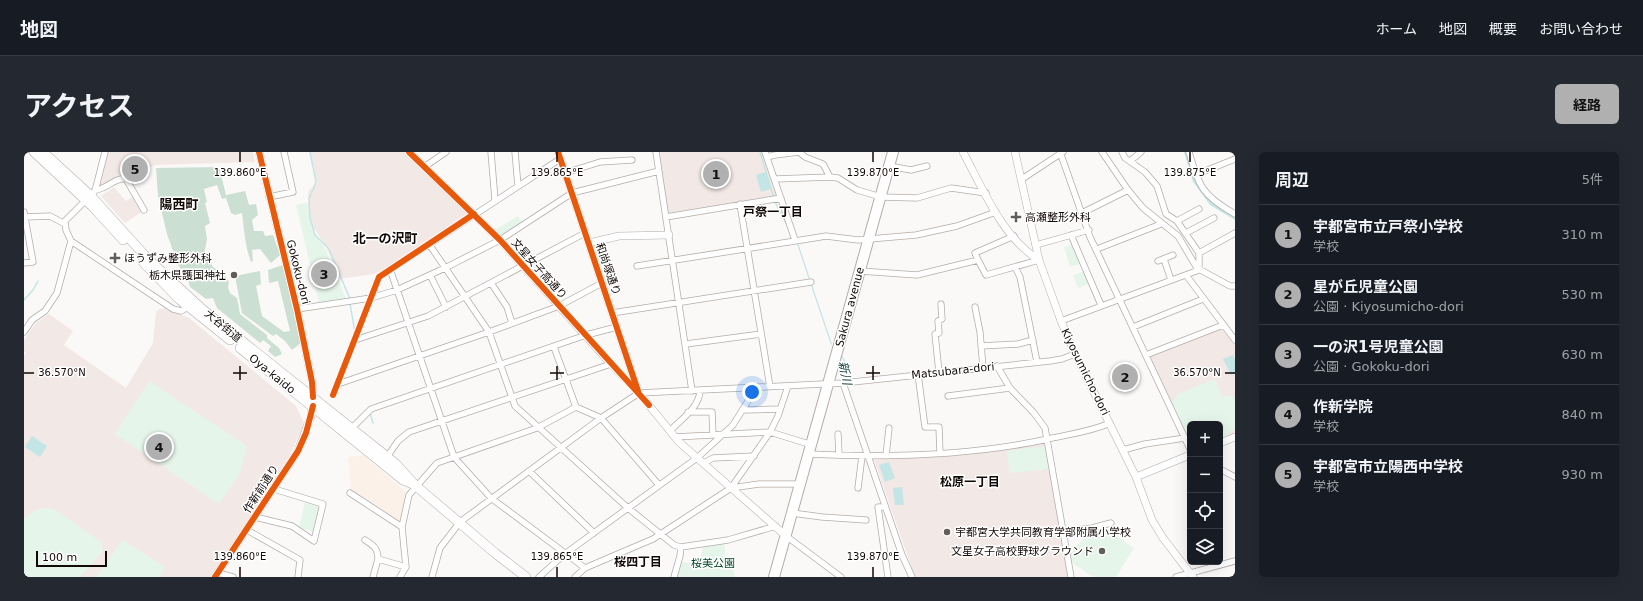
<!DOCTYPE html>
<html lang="ja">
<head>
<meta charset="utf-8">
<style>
  :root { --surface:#171b24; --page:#242831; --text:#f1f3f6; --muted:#9ea1a6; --line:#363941; --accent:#b1b0b0 }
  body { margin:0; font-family:"DejaVu Sans","Noto Sans JP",sans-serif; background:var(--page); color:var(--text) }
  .controls { position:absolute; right:12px; bottom:12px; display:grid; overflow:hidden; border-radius:6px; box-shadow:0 4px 16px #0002 }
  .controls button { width:36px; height:36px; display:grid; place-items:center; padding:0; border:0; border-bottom:1px solid var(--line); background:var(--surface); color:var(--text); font:20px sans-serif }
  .scale { position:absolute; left:12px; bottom:10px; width:71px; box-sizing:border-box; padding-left:4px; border:2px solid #110906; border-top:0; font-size:11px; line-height:14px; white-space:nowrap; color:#110906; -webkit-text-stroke:3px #fff; paint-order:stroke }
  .you { position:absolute; left:728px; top:240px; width:14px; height:14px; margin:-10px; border:3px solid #fff; border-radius:50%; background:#1a73e8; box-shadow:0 0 0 6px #1a73e833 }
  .badge { display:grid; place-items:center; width:26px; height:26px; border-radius:50%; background:var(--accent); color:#111; font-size:13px; font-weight:700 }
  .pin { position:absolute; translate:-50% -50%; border:2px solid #fff; box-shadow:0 1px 4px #0006 }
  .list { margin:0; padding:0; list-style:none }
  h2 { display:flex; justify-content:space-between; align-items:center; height:52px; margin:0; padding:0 16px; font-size:17px }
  h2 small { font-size:13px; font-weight:400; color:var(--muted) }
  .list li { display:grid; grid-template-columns:26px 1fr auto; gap:12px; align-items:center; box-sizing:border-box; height:60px; padding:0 16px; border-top:1px solid var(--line) }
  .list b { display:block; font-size:15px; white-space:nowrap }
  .list p { margin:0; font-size:13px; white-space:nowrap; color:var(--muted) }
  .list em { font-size:13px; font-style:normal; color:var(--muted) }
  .icon { flex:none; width:22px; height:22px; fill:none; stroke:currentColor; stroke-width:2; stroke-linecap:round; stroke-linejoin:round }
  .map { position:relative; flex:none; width:1211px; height:425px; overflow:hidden; border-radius:6px }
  header { display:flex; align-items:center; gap:24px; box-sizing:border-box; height:56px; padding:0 20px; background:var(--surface); border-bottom:1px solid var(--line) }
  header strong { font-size:19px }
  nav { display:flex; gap:22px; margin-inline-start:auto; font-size:14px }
  .intro { display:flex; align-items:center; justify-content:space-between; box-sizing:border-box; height:96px; padding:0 24px }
  h1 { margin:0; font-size:28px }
  .button { padding:10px 18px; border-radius:6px; background:var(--accent); color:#111; font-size:14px; font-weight:700 }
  main { display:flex; gap:24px; padding:0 24px }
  aside { flex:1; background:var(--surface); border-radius:6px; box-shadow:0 4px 16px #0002 }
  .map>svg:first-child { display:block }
  .built { fill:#fcf1e9 }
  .education { fill:#f2e8e6 }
  .green { fill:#e6f5ea }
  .forest { fill:#cbdfd2 }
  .water { fill:#c4e5e5 }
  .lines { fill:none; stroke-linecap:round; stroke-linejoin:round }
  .stream { stroke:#c4e5e5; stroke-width:1.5 }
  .minor-casing { stroke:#b2adaa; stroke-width:7 }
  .tertiary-casing { stroke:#b2adaa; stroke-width:8 }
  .primary-casing { stroke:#b2adaa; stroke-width:10 }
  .trunk-casing { stroke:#b2adaa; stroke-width:12 }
  .minor { stroke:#fefefe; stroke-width:5.5 }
  .tertiary { stroke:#fefefe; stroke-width:7 }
  .primary { stroke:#fefefe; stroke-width:9 }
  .trunk { stroke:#fefefe; stroke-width:10 }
  .cycleway-casing { stroke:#fff; stroke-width:8 }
  .cycleway { stroke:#e8590c; stroke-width:6 }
  .ticks { fill:none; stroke:#110906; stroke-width:1.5 }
  .poi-dot { fill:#635d5a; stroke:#fff; stroke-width:1.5 }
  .labels { text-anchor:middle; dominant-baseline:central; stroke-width:3; stroke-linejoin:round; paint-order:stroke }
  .poi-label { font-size:11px; fill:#110906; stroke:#fff; text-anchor:start }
  .street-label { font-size:11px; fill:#110906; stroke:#fff }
  .park-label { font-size:11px; fill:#05492c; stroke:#fff }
  .neighbourhood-label { font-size:12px; font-weight:bold; fill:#110906; stroke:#fff }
  .water-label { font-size:12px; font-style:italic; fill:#164243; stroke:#fff }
  .quarter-label { font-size:13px; font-weight:bold; fill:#110906; stroke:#fff }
  .ticks-label { font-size:10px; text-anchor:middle; fill:#110906; stroke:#fff; stroke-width:3; stroke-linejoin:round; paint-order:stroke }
</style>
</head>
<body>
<header>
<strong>地図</strong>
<nav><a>ホーム</a><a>地図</a><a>概要</a><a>お問い合わせ</a></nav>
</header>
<div class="intro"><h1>アクセス</h1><a class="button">経路</a></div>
<main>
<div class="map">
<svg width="1211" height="425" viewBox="0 0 1211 425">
  <rect width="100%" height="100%" fill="#fbf9f7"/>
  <path class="built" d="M339 303 382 340 384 343 377 368 375 369 327 339 324 305Z"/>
  <path class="education" d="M84 0H229L231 10 131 13 105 26 98 22V25L75 37Z
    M286 0H381L446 62 361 117 350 122 316 127 302 95 288 73 284 61V43L285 38 293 31Z
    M634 0H738L754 44 644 61Z
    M90 35 102 49 111 43 119 59 101 71 77 44Z
    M140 156 165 166 272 254 280 271 266 303 187 425H0V203L2 201 0 199V188L12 171 25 162 49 179 40 193 102 236 129 191 132 160 136 157Z
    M1198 176 1211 193V283L1196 290V272H1166V288L1165 289 1124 204Z
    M1022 290 1044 425H891L850 308 940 303Z"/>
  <path class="green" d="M283 51 291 83 301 96 322 147 295 151 272 53Z
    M494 64 499 71 478 84 471 78Z
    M1051 92 1059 111 1046 115 1040 95Z
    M1062 119 1067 131 1054 136 1049 123Z
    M1104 213 1112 229 1097 236 1090 220Z
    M1191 227 1198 245 1208 243 1211 249V277L1205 280 1206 283 1196 288V272H1166V287L1164 288 1146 250 1150 248 1154 242Z
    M125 229 223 294 216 321 195 352 91 282Z
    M1022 294 1025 317 985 321 983 299Z
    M281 350 297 354 291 380 275 376Z
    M26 356 33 359 77 390 79 399 56 425H0V366L14 357Z
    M1076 376 1090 382 1110 396 1092 425H1069L1048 411 1046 402 1066 379Z
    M99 388 141 415 135 425H72Z
    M700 391 702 407H705L706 412H709L711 425H652L657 410 675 412 679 394Z"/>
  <path class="forest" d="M195 15 202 43 221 39 225 53 232 52 234 63 228 68 230 79H239L241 84 249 83 256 103 247 111 236 97 228 98 229 109 227 110C221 94 220 77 218 61L211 63 207 61 202 46 198 47 193 33 180 37 183 50 181 51 186 71 181 74 183 87 180 104 187 109 188 114 201 124 205 130 204 135 206 141 213 146 216 162 243 183V186L255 196 258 202 251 205 244 199 247 194 239 188 236 191 193 156 189 146 182 147 166 135 163 124 154 113 143 82 134 44 132 16Z
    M259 113 277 191 268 198 261 189 252 182 249 184 218 161 211 124 236 119 237 132 232 134 238 164 260 180 266 179 254 129 245 131 244 118Z"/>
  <path class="water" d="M1160 0H1163C1173 35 1178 47 1211 65V68L1186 53 1169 30Z
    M742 20 747 37 737 40 732 23Z
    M774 91 808 192 807 193 773 92Z
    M1209 203 1211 208V221L1207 223 1199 207Z
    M8 284 23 294 16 305 1 295Z
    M865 310 871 326 861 330 855 313Z
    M878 335 880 353H871L869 336Z"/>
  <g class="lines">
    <path class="stream" d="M286 0 292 30 285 47 286 66 291 83 305 97 326 147
      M736 0 750 46
      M751 50 762 71
      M0 148 9 138 14 129
      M326 151 331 181
      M817 203 821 210
      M346 261 349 271"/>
    <g class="minor-casing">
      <path id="minor" d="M467 0 471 48
        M491 0 494 34
        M632 0 668 239
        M741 0 771 88
        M775 0 781 5 799 12 806 25 814 26 833 38 857 45 893 46 927 36 962 41
        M1036 0 1066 85 1166 297
        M1078 0 1104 38 1119 56 1154 84 1173 116 1206 134H1211
        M1165 0C1175 35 1179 44 1211 62
        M743 5 751 3 775 0
        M1106 9 1117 0
        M865 14 887 18 903 14
        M400 15 422 0
        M541 21 576 10 608 8
        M1171 23 1211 7
        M751 27 806 25
        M998 27 1039 0
        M71 38C82 38 91 25 102 27L120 58
        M245 45 269 40 260 0
        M716 52 746 235
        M0 60 9 110 0 111
        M1058 61 1104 38
        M0 65 26 64 41 72
        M642 65 757 46
        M1153 69 1175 57
        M1162 81 1190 66
        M1047 83 1077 153
        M47 89 149 157 157 159 166 154
        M405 92 465 180 491 254 604 356 650 393 657 395 704 388 752 374
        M1012 93 1065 78
        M1073 97 1137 72
        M1175 101 1211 81
        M1140 107 1147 128
        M954 108 962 123 1015 108
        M1134 109 1149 103
        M613 114 790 86 802 84 834 88 892 83 933 74 972 60
        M991 115 996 125 1013 210
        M366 117 430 305 467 346 561 416
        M836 119 893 123 954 108 951 101 990 84
        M406 123 422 155
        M1162 123 1211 188
        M467 131 483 155 488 171
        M951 155 956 180 959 216
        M273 157 347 146 373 138 421 116 476 88 548 41 635 19
        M588 161 787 130
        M1037 169 1175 118V101L1153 69 1142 62 1133 34 1121 20 1101 6 1098 0
        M1109 175 1179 147
        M0 180 8 168 21 159 33 141 47 89 42 78 41 69 71 39 81 0
        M331 188 404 164 561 81
        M662 192 737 182
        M957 194 994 192 1009 188
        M530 195 552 255 577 266 635 333
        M1122 203 1199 173
        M973 214 986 236 1010 261 1021 276 1047 425
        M915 220 911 182 915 181 914 169 918 167 917 152
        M894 222 901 275H915L916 301
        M819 231 878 403 888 425
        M314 232 465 180 535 154 578 131
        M309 243 355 125 536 7
        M924 244 986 236
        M720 258 756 257
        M664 260H688L689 283
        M328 276 347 257 562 183 593 175
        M646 279C657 267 675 256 676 239
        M814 282 815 303
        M651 285 746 280 788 293
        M1099 298 1121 292 1161 286
        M785 302C865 306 946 304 1024 287 1045 282 1066 280 1086 271
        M862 304 865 276
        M363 305 374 289 385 280 587 212
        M680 311 689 306 730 304
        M1196 317 1211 325
        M505 319 570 381
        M707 336 735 332H776
        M834 336 838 304
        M326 341 378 375
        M861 355H854L864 425
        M768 361 798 365 842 368
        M231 365 268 374 290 389 299 352 250 337
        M223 378 276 408 274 425
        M1039 379 1068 376 1087 371
        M762 384 817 425
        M341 388C349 393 354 396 354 407L382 415
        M194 421 209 425
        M349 425 354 407
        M376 425 382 415 378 375 385 343 413 311 513 276 552 255
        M408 425 416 396 436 370 577 266 615 241 819 231 1026 209 1038 207 1051 202
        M515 425 542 401 673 306 709 273 724 249 727 236
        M551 425 561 416 629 387 707 336 746 280 754 264 764 234
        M650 425 656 404 657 395
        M1152 425 1211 409"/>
    </g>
    <g class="tertiary-casing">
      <path id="tertiary" d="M385 0 476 88 587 212 615 241 655 290 762 384
        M534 0 614 239
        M939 0C959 37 978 85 1015 108
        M991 0 1015 108 1037 169 1051 202 1112 325 1128 368 1139 386 1169 425
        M565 91 595 84 645 83
        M1196 291 1211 285
        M1112 325 1166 303
        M191 425 274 299 287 264 289 245 288 230 273 157 235 0"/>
    </g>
    <g class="primary-casing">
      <path id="primary" d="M10 0 68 54 99 88
        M19 0 67 44 124 107 178 157 372 312 392 334 471 401 502 425
        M119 110 155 147 206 188
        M216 196 379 328 389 332"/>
    </g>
    <g class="trunk-casing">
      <path id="trunk" d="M750 425 869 0"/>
    </g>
    <use href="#minor" class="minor"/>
    <use href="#tertiary" class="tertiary"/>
    <use href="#primary" class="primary"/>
    <use href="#trunk" class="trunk"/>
    <g class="cycleway-casing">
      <path id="cycleway" d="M235 0 273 157 288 230 289 245
        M385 0 476 88 625 253
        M534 0 614 239
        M309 243 355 125 450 62
        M191 425 274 299 282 281 289 254"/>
    </g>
    <use href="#cycleway" class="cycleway"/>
  </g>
  <path class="ticks" d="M216 0V10M533 0V10M849 0V10M1166 0V10M216 214V228M533 214V228M849 214V228M0 221H10M209 221H223M526 221H540M842 221H856M1201 221H1211M216 415V425M533 415V425M849 415V425"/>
  <g class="poi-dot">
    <path d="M990 59h4v4h4v4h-4v4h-4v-4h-4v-4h4z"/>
    <path d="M89 100h4v4h4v4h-4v4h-4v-4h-4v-4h4z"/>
    <circle cx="210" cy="123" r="4"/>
    <circle cx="923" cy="380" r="4"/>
    <circle cx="1078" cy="399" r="4"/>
  </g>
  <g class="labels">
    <g class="poi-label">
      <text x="1001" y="65">高瀬整形外科</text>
      <text x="100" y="106">ほうずみ整形外科</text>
      <text x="202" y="123" text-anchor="end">栃木県護国神社</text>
      <text x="931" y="380">宇都宮大学共同教育学部附属小学校</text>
      <text x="1070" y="399" text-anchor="end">文星女子高校野球グラウンド</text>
    </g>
    <g class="street-label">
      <text transform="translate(515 117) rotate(48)">文星女子高通り</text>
      <text transform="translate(584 117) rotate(71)">和尚塚通り</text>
      <text transform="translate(274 120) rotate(76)">Gokoku-dori</text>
      <text transform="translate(826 155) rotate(-75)">Sakura avenue</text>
      <text transform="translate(199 174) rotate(39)">大谷街道</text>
      <text transform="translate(929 219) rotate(-6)">Matsubara-dori</text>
      <text transform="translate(1061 220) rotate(64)">Kiyosumicho-dori</text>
      <text transform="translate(248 222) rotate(39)">Oya-kaido</text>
      <text transform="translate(237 337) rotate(-57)">作新前通り</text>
    </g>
    <g class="park-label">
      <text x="689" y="411">桜美公園</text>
    </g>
    <g class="neighbourhood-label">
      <text x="749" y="60">戸祭一丁目</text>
      <text x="946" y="330">松原一丁目</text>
      <text x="614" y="410">桜四丁目</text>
    </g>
    <g class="water-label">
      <text transform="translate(821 221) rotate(79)">新川</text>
    </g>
    <g class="quarter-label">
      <text x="155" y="52">陽西町</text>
      <text x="361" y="86">北一の沢町</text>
    </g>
  </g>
  <g class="ticks-label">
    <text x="216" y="24">139.860°E</text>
    <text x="533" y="24">139.865°E</text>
    <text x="849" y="24">139.870°E</text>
    <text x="1166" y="24">139.875°E</text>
    <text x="38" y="224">36.570°N</text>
    <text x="1173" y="224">36.570°N</text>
    <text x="216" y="408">139.860°E</text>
    <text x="533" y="408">139.865°E</text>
    <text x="849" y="408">139.870°E</text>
  </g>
</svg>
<div class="controls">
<button>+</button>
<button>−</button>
<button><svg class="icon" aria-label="locate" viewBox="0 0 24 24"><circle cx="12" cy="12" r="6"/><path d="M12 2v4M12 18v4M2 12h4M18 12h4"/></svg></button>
<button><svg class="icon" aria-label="layers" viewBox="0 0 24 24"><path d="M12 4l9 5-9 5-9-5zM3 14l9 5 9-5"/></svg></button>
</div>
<div class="scale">100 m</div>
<div class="you"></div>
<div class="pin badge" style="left:692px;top:22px">1</div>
<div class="pin badge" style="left:1101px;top:225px">2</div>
<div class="pin badge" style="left:300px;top:122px">3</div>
<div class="pin badge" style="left:135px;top:295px">4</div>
<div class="pin badge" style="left:111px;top:17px">5</div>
</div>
<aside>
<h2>周辺<small>5件</small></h2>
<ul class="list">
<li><span class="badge">1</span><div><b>宇都宮市立戸祭小学校</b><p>学校</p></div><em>310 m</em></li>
<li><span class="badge">2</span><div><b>星が丘児童公園</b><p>公園 · Kiyosumicho-dori</p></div><em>530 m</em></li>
<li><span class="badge">3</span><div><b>一の沢1号児童公園</b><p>公園 · Gokoku-dori</p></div><em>630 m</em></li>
<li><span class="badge">4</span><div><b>作新学院</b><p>学校</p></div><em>840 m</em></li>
<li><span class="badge">5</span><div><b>宇都宮市立陽西中学校</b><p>学校</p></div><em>930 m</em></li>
</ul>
</aside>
</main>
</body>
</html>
